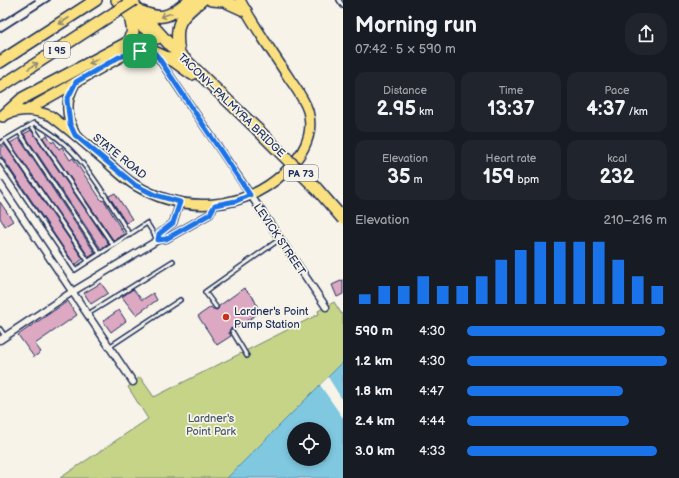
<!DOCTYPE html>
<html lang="en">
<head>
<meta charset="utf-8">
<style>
  body { margin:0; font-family:"Balsamiq Sans",sans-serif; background:#20242c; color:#f1f3f6; height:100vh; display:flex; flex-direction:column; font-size:15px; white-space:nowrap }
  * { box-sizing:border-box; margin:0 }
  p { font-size:13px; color:#9ea1a6 }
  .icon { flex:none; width:22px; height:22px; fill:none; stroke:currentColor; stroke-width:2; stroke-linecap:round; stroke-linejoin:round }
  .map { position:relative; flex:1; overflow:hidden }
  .details { display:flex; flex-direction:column; background:#171b24; width:336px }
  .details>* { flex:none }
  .buttons { position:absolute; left:287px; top:422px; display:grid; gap:8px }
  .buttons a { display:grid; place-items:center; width:44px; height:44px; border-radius:50%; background:#171b24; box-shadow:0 2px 6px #0003; font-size:20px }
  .pin { position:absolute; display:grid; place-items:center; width:34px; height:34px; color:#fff; margin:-17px; border-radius:8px; box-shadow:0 2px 6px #0006 }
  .round { display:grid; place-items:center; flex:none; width:42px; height:42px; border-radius:16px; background:#20242c }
  .summary { display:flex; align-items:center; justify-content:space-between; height:68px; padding:0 12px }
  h1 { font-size:22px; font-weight:700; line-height:30px }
  .metrics { display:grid; grid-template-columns:repeat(3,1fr); gap:6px; height:68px; padding:4px 12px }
  .metrics div { display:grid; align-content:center; border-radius:10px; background:#20242c; text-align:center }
  .metrics b { font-size:20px; font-weight:700 }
  .metrics small { font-size:11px; font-weight:400 }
  .metrics p { font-size:11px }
  .chart { height:112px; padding:8px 12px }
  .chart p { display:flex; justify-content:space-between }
  .chart svg { width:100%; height:72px; margin-top:4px; stroke:#1a73e8; stroke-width:6 }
  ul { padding:0 12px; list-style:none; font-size:13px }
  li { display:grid; grid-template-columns:64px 48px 1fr; align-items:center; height:30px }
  li i { height:10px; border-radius:5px; background:#1a73e8 }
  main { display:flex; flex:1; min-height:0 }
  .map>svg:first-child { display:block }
  .green { fill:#c6d487; stroke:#708272 }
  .water { fill:#7fc8e0; stroke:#578bac; fill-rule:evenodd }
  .pier { fill:#f7f3e8 }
  .building { fill:#dca8c2; stroke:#1b2f5e }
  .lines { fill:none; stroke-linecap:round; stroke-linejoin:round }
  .lane-casing { stroke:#1b2f5e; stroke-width:6 }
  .street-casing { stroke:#1b2f5e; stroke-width:9 }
  .primary-casing { stroke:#1b2f5e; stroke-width:12 }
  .highway-casing { stroke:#1b2f5e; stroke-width:14 }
  .lane { stroke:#f7f3e8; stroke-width:3 }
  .street { stroke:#f7f3e8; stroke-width:6 }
  .primary { stroke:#fbe080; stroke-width:9 }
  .highway { stroke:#fbe080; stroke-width:11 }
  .rail { stroke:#1b2f5e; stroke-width:2 }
  .highway-bridge-casing { stroke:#1b2f5e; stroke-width:14; stroke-linecap:butt }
  .highway-bridge { stroke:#fbe080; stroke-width:11 }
  .oneway { stroke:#8b886f }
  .route-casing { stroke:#fff; stroke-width:8 }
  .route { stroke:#1a73e8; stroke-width:5 }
  .poi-dot { fill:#c8321e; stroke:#f7f3e8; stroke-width:1.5 }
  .labels { text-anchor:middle; stroke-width:3.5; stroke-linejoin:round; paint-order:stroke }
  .shield { fill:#f7f3e8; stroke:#5d6a87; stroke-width:1 }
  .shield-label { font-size:10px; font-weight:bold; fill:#1b2f5e }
  .street-label { font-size:11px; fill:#1b2f5e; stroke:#f7f3e8 }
  .poi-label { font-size:11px; fill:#1b2f5e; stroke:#f7f3e8; text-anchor:start }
  .park-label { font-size:11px; fill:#465868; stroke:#f7f3e8 }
</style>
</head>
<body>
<main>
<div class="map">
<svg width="343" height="478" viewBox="0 0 343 478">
  <rect width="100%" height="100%" fill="#f7f3e8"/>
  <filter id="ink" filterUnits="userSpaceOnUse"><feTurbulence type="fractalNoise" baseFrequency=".025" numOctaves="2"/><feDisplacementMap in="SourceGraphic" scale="8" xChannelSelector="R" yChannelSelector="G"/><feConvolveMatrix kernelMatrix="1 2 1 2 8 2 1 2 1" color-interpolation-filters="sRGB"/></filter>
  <g filter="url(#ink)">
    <path class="green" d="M334 302 343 316V362L227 478H60L148 419 128 387 140 377 154 397 319 314 318 311Z"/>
    <path class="water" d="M343 362V478H227ZM294 429H324V459H294Z"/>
    <path class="pier" d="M328 377 343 401V418L320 385Z"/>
    <path class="building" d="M31 130 109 244 101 249 24 134Z
      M47 135 52 143 54 141 59 149 62 147 70 160 73 158 102 201 104 200 124 234 114 241 43 138Z
      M19 138 95 253 89 257 10 143Z
      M5 145 83 259 75 265 0 154V148Z
      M115 193 132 219 126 223 109 196Z
      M0 202 13 221 5 226 0 218Z
      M343 280V294L337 297 332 285Z
      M101 283 108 293 91 304 84 293Z
      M244 288 253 297 260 312 235 329H230L229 333 231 336 217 345 198 316 211 307 213 309 217 310 219 306Z
      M133 289 142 300 153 293 157 300 136 315 122 297Z
      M68 301 77 315 35 344 41 352 34 357 18 335Z
      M119 310 126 321 111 332 103 321Z"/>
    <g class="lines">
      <g class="lane-casing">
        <path id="lane" d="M339 0 343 6
          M31 125 113 245
          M19 132 100 254
          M5 140 88 261
          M0 143 34 123C79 145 104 194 130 235
          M0 160 75 270 147 223 157 239
          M216 307 205 292 280 239
          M88 314 173 261
          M0 329 5 336
          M232 331 247 356
          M109 347 180 300"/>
      </g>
      <g class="street-casing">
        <path id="street" d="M157 56 326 307
          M0 184 133 382
          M158 240 159 234 173 223 180 202
          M0 340 72 292 158 240 166 239 210 214 215 205"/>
      </g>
      <g class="primary-casing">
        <path id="primary" d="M27 110 124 55 140 51 154 52
          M5 115C21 109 34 109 51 116 70 130 89 147 107 162 116 170 125 179 135 185 183 214 243 211 284 173 302 156 315 136 308 111 304 98 294 86 287 75 271 50 254 26 240 0
          M75 134C66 116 65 101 75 83"/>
      </g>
      <g class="highway-casing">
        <path id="highway" d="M117 0 130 16 157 38
          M129 0 170 45 257 129
          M211 0 224 1 246 11
          M142 12C165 22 172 14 190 0
          M154 52 174 61 192 74
          M179 53C174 22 180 18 202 0
          M0 62 96 0
          M0 87 114 13
          M3 116 23 98 127 43 133 32 130 16"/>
      </g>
      <use href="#lane" class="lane"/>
      <use href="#street" class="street"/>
      <use href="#primary" class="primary"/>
      <use href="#highway" class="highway"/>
      <path class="rail" d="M0 22 35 0
        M0 32 50 0"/>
      <g class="highway-bridge-casing">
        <path id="highway-bridge" d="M114 13 134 0
          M257 129 317 189 343 219"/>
      </g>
      <use href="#highway-bridge" class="highway-bridge"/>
    </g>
    <defs><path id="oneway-shaft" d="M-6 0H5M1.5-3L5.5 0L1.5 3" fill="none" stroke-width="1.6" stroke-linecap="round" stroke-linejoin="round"/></defs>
    <g class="oneway">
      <use href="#oneway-shaft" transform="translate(166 15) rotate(163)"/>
      <use href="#oneway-shaft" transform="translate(64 21) rotate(147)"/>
      <use href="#oneway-shaft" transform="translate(94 61) rotate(152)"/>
      <use href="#oneway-shaft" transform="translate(33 66) rotate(-32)"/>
    </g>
  </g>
  <g class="lines" filter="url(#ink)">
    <g class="route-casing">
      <path id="route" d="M140 51 154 52 158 57 250 195 236 201 215 205 210 214 166 239 158 240 159 234 173 223 180 202 155 195 135 185 75 135 70 124 67 100 76 82 119 57Z"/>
    </g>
    <use href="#route" class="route"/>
  </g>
  <circle class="poi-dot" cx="226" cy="317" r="4"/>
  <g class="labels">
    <g class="shield">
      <rect x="44" y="42" width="26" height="16" rx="3"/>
      <rect x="284" y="165" width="34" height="16" rx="3"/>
    </g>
    <g class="shield-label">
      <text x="57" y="54">I 95</text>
      <text x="301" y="177">PA 73</text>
    </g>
    <g class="street-label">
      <text transform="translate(232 105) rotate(44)" y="4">TACONY–PALMYRA BRIDGE</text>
      <text transform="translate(120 156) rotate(39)" y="4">STATE ROAD</text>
      <text transform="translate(280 239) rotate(56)" y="4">LEVICK STREET</text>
    </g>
    <g class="poi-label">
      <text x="234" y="315">Lardner's Point<tspan x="234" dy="13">Pump Station</tspan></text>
    </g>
    <g class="park-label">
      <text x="211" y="422">Lardner's<tspan x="211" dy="13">Point Park</tspan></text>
    </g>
  </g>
</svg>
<div class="buttons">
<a><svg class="icon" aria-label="locate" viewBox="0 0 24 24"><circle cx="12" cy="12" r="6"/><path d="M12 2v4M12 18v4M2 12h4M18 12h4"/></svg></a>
</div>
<div class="pin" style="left:140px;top:51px;background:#1e9e55"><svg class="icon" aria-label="arrive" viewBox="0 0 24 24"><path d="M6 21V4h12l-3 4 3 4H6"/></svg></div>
</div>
<section class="details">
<div class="summary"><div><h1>Morning run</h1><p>07:42 · 5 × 590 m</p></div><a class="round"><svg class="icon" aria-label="share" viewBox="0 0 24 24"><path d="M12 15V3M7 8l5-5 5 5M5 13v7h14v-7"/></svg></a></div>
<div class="metrics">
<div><p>Distance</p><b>2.95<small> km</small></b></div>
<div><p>Time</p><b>13:37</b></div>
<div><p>Pace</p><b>4:37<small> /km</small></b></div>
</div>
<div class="metrics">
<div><p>Elevation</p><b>35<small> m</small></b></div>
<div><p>Heart rate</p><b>159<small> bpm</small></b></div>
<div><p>kcal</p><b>232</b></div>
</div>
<div class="chart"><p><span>Elevation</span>210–216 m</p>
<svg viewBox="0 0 160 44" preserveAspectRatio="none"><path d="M5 44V38M15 44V33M25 44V33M35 44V27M45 44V33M55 44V33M65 44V27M75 44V17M85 44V11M95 44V6M105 44V6M115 44V6M125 44V6M135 44V17M145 44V27M155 44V33"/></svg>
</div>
<ul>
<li><b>590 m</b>4:30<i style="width:99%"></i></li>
<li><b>1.2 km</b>4:30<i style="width:100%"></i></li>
<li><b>1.8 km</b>4:47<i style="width:78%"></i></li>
<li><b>2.4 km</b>4:44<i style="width:81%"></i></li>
<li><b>3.0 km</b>4:33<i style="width:95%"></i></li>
</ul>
</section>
</main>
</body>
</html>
